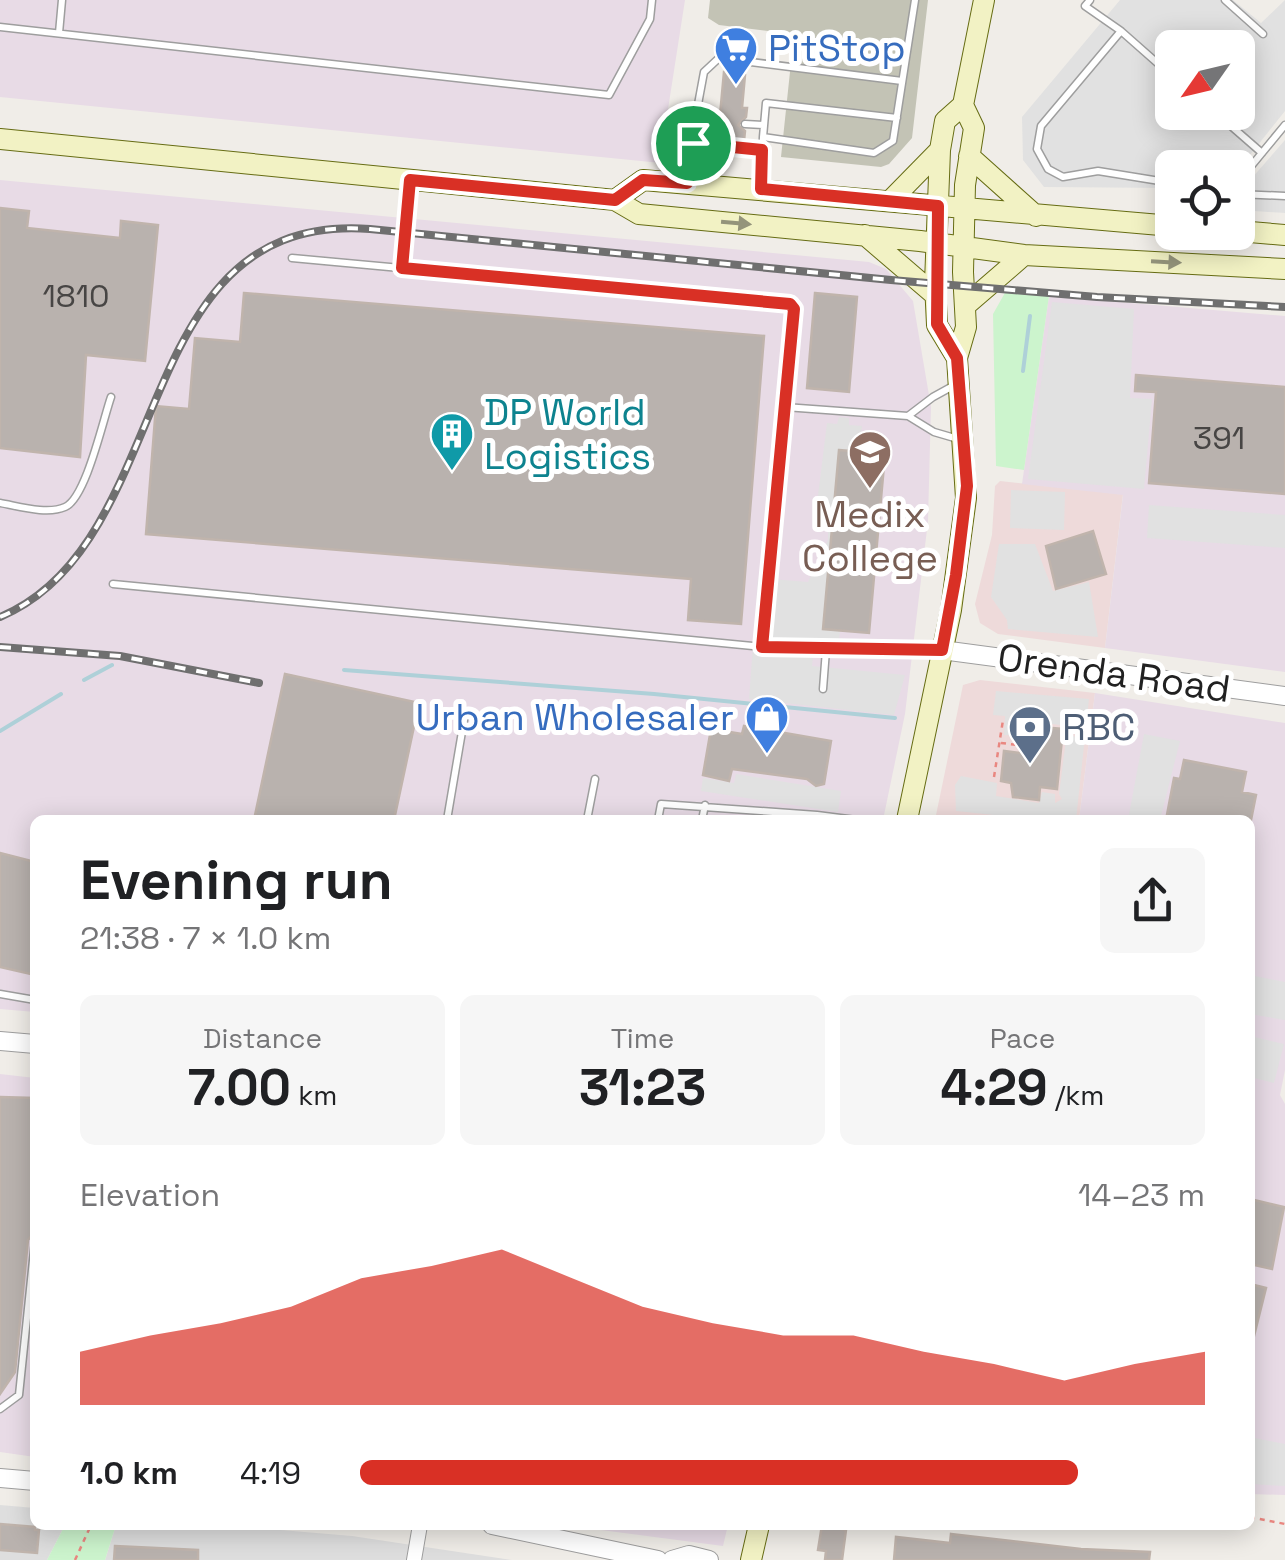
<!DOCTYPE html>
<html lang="en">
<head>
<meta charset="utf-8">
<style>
  body { margin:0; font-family:"Space Grotesk",sans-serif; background:#f6f6f6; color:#202124; height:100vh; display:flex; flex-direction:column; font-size:38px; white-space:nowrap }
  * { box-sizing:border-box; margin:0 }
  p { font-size:32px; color:#757577 }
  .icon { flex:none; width:55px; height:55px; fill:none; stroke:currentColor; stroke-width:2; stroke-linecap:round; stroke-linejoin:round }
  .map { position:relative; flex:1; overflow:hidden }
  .sheet { position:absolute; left:30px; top:815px; width:1225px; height:715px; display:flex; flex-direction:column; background:#fff; border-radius:15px; box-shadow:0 5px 25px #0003 }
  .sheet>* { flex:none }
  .needle { width:65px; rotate:236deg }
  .buttons { position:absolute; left:1155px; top:30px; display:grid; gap:20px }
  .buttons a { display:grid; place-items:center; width:100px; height:100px; border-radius:15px; background:#fff; box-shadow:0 5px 25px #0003; font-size:50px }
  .pin { position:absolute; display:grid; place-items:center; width:85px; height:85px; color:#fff; margin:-42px; border:5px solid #fff; border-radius:50%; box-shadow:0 2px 10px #0007 }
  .round { display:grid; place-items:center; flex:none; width:105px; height:105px; border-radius:15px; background:#f6f6f6 }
  .summary { display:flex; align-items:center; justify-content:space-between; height:170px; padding:0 50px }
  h1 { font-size:55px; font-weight:600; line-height:75px }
  .metrics { display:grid; grid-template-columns:repeat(3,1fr); gap:15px; height:170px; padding:10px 50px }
  .metrics div { display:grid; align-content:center; border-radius:15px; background:#f6f6f6; text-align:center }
  .metrics b { font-size:50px; font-weight:600 }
  .metrics small { font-size:28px; font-weight:400 }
  .metrics p { font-size:28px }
  .chart { height:280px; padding:20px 50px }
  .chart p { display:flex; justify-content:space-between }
  .chart svg { width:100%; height:180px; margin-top:10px; fill:#d93025; opacity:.7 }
  ul { padding:0 50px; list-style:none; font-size:32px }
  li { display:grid; grid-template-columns:160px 120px 1fr; align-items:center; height:75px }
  li i { height:25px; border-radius:12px; background:#d93025 }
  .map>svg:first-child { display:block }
  .residential { fill:#dedede }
  .commercial { fill:#eedada }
  .industrial { fill:#e8dbe6 }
  .construction { fill:#c3c3b5 }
  .park { fill:#ccf4cd }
  .parking { fill:#e1e1e1; fill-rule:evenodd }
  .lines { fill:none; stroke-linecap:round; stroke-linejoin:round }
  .stream { stroke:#aed0d8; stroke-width:4 }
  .building { fill:#b9b2ae; stroke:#c0b4ac; stroke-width:2.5 }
  .service-casing { stroke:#9e9e9e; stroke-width:9 }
  .minor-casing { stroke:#9e9e9e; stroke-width:16 }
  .tertiary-casing { stroke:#9e9e9e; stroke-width:20 }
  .secondary-casing { stroke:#666c13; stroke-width:22 }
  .path { stroke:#e98780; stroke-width:2.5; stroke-dasharray:5 5; stroke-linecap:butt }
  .service { stroke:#fff; stroke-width:6 }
  .minor { stroke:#fff; stroke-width:14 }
  .tertiary { stroke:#fff; stroke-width:18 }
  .secondary { stroke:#f2f2c4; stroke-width:20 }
  .rail-casing { stroke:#6f6f6f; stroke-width:8 }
  .rail { stroke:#fff; stroke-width:4; stroke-dasharray:11; stroke-linecap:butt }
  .oneway { fill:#94947b }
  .route-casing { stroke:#fff; stroke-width:20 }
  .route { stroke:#d93025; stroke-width:12 }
  .labels { text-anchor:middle; stroke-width:10; stroke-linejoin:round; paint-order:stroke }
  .number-label { font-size:32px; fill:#474544 }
  .shop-label { font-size:38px; fill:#366cbe; stroke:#fff; text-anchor:start }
  .culture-label { font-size:38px; fill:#0d838f; stroke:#fff; text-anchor:start }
  .education-label { font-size:38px; fill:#785e54; stroke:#fff }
  .street-label { font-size:38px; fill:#212121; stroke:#fff }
  .service-label { font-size:38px; fill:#4e5e75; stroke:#fff; text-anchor:start }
</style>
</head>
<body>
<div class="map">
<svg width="1285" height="1560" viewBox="0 0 1285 1560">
  <rect width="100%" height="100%" fill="#f0ede8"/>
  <path class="residential" d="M0 1505 35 1508V1525H65L47 1560H0Z
    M116 1525H221L352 1536 512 1560H105Z"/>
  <path class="commercial" d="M1000 481 1123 494 1105 648 998 634 980 623 975 604 992 535 995 486Z
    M980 680 1095 693 1079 820H935L963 685Z"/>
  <path class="industrial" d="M0 0H685L666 122 681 165 0 97Z
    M0 180 869 262 886 269 913 301 931 407 928 521 905 714 883 820H35V1012L0 1009Z
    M1049 296 1285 316V672L1105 648 1123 495 1022 484Z
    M1095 693 1285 723V1070L1280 1095 1285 1104V1495L1250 1494V820H1079Z
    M0 1074 35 1078V1457L0 1452Z
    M563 1525H728L723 1546Z"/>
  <path class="construction" d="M710 0H928L912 138 889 164 881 167 781 157 794 34 719 25 708 18Z"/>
  <path class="park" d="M1006 291 1049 296 1024 470 996 466 993 314Z
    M65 1525H116L105 1560H47Z"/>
  <path class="parking" d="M1120 0H1233L1261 23 1285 0V111L1238 170 1172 168V188L1044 187 1023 160 1022 117ZM1172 48H1238V112H1172Z
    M1285 140V213L1240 210 1244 187Z
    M1052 302 1134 309 1130 398 1152 399 1144 489 1028 479Z
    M839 417 849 418V425L862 426 839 640 815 639 812 666 905 675 894 715 749 699 758 578 808 582 828 540V529L814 528 827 423 837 424Z
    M1011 490 1065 492 1064 530 1010 528Z
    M1149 505 1285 515V548L1147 538Z
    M999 544H1035L1053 591 1089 582 1098 637 1008 629 1007 620 991 597Z
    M996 691 1089 699 1076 820H1041L956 811 955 785 961 776 997 783 996 796 1039 803 1042 792 1055 794V803L1062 799 1059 794 1067 732 1075 737 1076 727 1029 721 1027 736 1004 735 1005 716 993 715Z
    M1144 734 1180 741 1160 820H1128Z
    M736 774 841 791 838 812 701 791 703 778 734 783Z
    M1250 975 1285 982V1020L1250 1014Z
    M1250 1036 1284 1044 1274 1083 1250 1077Z
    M1250 1437 1285 1444V1486L1250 1484Z"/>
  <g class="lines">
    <path class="stream" d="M1023 371 1030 316
      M344 670 654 694 895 718
      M84 680 112 665
      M0 731 61 694"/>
  </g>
  <path class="building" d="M724 72 745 75 742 108H747L746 117 738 125 745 131 744 141 718 139 719 129 727 124 720 115Z
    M0 208 29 211 27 228 120 238 121 221 158 225 145 361 86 355 80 457 0 448Z
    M244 293 764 336 741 624 688 620 691 579 146 534 156 406 189 409 195 338 240 342Z
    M815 293 857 297 849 392 807 388Z
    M1136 375 1285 387V494L1149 483 1156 392 1135 391Z
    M839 450 885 454 869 633 823 629Z
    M1093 531 1106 574 1056 589 1046 546Z
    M285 674 419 703 394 820H254Z
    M744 726 831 741 824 784 816 786 807 779 732 769 729 781 703 775 711 729 742 734Z
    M1040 727 1063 729 1057 789 1040 787 1039 800 1013 797 1011 783 1001 781 1004 751 1029 754 1032 730 1040 731Z
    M1184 760 1246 772 1242 792 1256 795 1251 820H1166L1174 778 1180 779Z
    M0 853 35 862V975L0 967Z
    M0 1097 35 1098 33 1234 28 1240 15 1372 0 1394Z
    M1250 1199 1284 1207 1272 1269 1250 1264Z
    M1250 1284 1266 1288 1254 1336 1250 1335Z
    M0 1524 35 1527V1530H39L37 1553 0 1550Z
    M822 1525H843L842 1529 846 1530 842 1560H825L826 1551 818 1550Z
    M951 1534 1081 1549 1150 1552 1149 1560H894L896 1537 950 1543Z
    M115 1546 198 1550V1560H114Z"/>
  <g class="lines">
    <g class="service-casing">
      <path id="service" d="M1090 0 1085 6 1121 31 1172 76
        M1225 0 1263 34
        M0 27 609 95 650 19 652 0
        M1121 31 1041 126 1037 149 1048 169 1063 177 1098 171 1172 183
        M59 33 62 0
        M1215 112 1262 153
        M698 120 720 122
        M745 124 763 125
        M763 137 766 103 897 118
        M693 143 762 150
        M687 182 686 169 704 72 719 58 902 81
        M1238 182 1285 125
        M761 188 763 137 874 153 893 141 915 0
        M1238 194 1285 196
        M292 258 790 304 794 309 785 407 908 416 934 432 958 439
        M402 268 410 184
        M785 407 763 647 939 650
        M908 416 933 397 953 386
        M0 503C18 506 47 515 65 507 86 498 103 420 111 397
        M113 584 763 647
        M823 689 826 650
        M447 820 465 714
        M587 820 595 779
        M658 820 661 804 817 815
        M702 820 705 805
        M816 820 817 815 856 820
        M0 994 35 1000
        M0 1409 19 1395 35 1241"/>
    </g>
    <g class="minor-casing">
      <path id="minor" d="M414 1560 420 1525"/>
    </g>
    <g class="tertiary-casing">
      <path id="tertiary" d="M942 650 1285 696
        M0 1041 35 1044
        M0 1478 35 1481
        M492 1525 658 1560
        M672 1560 689 1555 709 1560"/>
    </g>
    <g class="secondary-casing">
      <path id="secondary" d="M0 139 615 200 639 214 920 241 1024 255 1285 269
        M969 156 1036 216
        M615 200 643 180 1172 226
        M890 201 940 150
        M1238 231 1285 235
        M865 235 935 295
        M965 306 1024 255
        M957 358 937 325 935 283 940 150 945 121 963 105
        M907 820 951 610 966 498 957 358 966 327 963 272 965 185 974 128 963 105 984 0
        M751 1560 759 1525"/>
    </g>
    <path class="path" d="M1001 743 1027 746
      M994 777 1003 720
      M1250 1517 1285 1524
      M75 1560 91 1525"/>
    <use href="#service" class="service"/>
    <use href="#minor" class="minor"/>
    <use href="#tertiary" class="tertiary"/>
    <use href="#secondary" class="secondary"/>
    <g class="rail-casing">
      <path id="rail" d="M0 617C180 542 125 211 370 229L891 280 1097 297 1285 307
        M0 647 120 656 259 683"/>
    </g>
    <use href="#rail" class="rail"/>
  </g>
  <defs><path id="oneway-solid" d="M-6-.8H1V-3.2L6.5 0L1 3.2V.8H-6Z" transform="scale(2.5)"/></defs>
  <g class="oneway">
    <use href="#oneway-solid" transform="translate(736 223) rotate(5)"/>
    <use href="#oneway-solid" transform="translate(1166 262) rotate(3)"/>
  </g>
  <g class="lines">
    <g class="route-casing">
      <path id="route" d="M693 143 762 150 761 189 938 206 937 324 957 358 967 486 956 575 942 650 762 647 794 309 790 304 402 268 410 180 615 200 643 180 687 183 686 168Z"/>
    </g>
    <use href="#route" class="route"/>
  </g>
  <defs>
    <g id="supermarket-pin" transform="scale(2.25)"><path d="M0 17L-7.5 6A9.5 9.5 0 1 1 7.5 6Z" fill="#3f7fe0" stroke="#fff"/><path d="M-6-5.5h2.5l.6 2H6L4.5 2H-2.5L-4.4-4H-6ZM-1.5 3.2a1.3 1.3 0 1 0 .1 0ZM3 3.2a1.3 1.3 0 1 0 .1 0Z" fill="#fff"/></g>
    <g id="building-pin" transform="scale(2.25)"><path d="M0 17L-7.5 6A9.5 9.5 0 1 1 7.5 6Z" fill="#0f9aa8" stroke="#fff"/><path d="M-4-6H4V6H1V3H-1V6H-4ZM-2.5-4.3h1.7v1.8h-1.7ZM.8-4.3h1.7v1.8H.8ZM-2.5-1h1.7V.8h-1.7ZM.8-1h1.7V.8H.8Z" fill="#fff"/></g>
    <g id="university-pin" transform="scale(2.25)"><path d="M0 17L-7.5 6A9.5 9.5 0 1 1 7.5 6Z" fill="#8d6e63" stroke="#fff"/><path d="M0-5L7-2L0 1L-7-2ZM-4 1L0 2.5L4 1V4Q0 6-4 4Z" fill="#fff"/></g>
    <g id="shop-pin" transform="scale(2.25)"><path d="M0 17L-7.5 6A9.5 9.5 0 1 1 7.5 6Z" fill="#3f7fe0" stroke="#fff"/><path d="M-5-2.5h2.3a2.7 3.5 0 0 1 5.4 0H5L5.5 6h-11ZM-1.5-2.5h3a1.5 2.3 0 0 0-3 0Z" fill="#fff"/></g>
    <g id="bank-pin" transform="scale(2.25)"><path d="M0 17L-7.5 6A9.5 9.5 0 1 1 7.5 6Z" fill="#5c6f8a" stroke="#fff"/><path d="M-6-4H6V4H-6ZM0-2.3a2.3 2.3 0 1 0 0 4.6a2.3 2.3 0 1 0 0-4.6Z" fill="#fff"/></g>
  </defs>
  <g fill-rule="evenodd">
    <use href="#supermarket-pin" x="736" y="48"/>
    <use href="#building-pin" x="452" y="434"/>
    <use href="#university-pin" x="870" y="452"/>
    <use href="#shop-pin" x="767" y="717"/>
    <use href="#bank-pin" x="1030" y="727"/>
  </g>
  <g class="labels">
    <g class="number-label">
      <text x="76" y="307">1810</text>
      <text x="1219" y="449">391</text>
    </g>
    <g class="shop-label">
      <text x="768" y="61">PitStop</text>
      <text x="734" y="730" text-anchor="end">Urban Wholesaler</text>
    </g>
    <g class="culture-label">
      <text x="484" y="425">DP World<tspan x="484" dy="44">Logistics</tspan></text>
    </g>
    <g class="education-label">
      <text x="870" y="527">Medix<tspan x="870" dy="44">College</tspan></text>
    </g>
    <g class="street-label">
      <text transform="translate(1114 673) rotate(8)" y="13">Orenda Road</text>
    </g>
    <g class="service-label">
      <text x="1062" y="740">RBC</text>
    </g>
  </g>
</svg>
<div class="buttons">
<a><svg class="needle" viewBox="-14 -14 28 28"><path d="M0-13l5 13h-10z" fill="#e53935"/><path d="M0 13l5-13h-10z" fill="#757577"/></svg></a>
<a><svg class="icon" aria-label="locate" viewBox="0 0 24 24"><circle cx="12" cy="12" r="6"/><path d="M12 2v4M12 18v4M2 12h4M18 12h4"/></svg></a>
</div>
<div class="pin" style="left:693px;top:143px;background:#1e9e55"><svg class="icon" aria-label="arrive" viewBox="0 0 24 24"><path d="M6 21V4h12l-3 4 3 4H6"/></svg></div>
<section class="sheet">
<div class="summary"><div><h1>Evening run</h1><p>21:38 · 7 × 1.0 km</p></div><a class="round"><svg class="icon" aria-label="share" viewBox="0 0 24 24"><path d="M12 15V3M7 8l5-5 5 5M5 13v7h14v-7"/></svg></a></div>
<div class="metrics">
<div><p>Distance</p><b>7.00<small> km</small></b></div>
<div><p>Time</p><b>31:23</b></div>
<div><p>Pace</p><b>4:29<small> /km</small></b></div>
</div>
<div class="chart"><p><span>Elevation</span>14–23 m</p>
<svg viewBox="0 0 160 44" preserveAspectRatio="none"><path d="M0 44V31L10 27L20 24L30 20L40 13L50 10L60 6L70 13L80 20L90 24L100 27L110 27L120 31L130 34L140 38L150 34L160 31V44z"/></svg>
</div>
<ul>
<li><b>1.0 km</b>4:19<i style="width:85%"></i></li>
</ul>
</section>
</div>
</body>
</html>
